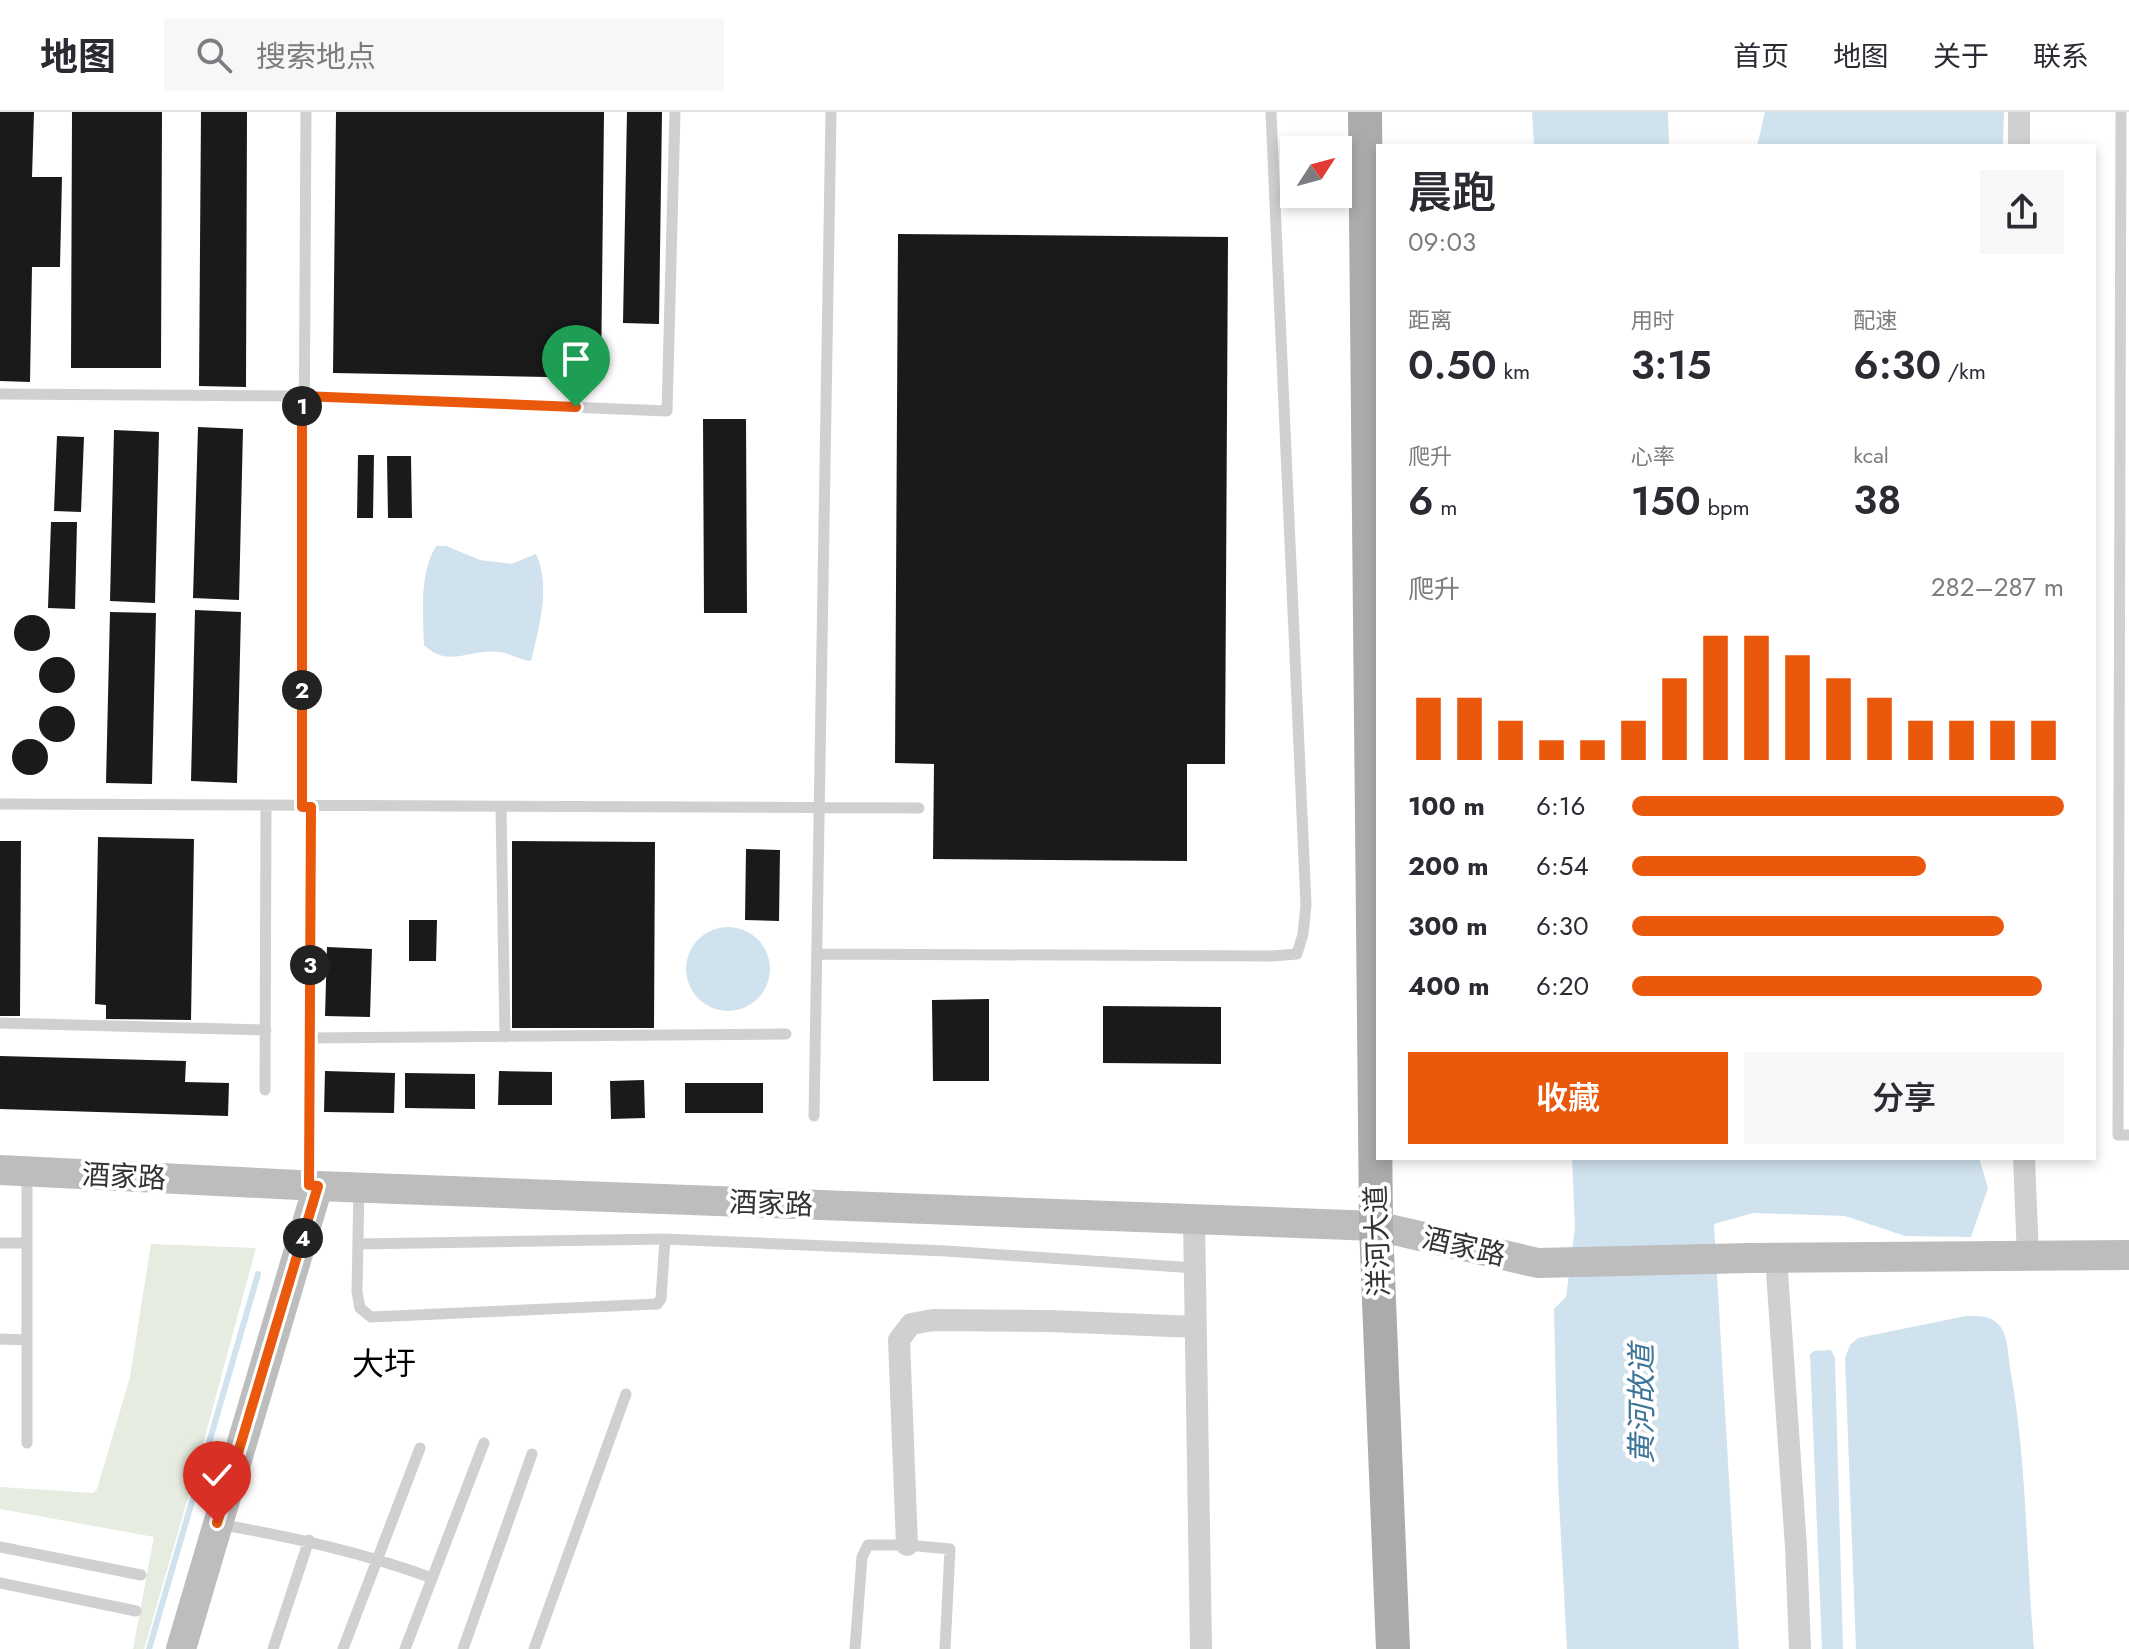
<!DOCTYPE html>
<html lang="zh">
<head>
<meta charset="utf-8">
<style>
  body { margin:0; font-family:Jost,"Noto Sans SC",sans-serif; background:#f7f7f7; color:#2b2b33; height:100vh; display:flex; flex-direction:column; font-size:30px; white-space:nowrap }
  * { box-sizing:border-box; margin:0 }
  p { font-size:26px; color:#7c7c81 }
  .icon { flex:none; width:44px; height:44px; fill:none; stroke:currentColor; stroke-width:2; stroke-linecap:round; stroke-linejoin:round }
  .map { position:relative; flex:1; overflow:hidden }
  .details { position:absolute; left:1376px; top:32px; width:720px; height:1016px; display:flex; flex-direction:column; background:#fff; border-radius:0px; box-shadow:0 4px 12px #0003 }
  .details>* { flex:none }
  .needle { width:52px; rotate:54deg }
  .buttons { position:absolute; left:1280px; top:24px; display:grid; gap:16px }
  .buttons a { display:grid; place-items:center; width:72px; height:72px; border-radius:0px; background:#fff; box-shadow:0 4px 12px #0003; font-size:40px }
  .pin { position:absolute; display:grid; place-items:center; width:68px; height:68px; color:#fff; margin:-82px -34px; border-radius:50% 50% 50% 0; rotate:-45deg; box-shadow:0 0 8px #0007 }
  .pin .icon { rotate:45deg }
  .km { position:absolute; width:40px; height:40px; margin:-20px; border-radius:50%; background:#222; color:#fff; font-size:22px; line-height:40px; text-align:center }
  .round { display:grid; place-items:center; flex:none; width:84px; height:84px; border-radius:0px; background:#f7f7f7 }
  .summary { display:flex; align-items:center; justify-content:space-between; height:136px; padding:0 32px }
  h1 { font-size:44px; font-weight:600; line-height:60px }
  .stats { display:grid; grid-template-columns:repeat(3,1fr); gap:12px; height:136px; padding:8px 32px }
  .stats div { display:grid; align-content:center }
  .stats b { font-size:40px; font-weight:600 }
  .stats small { font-size:22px; font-weight:400 }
  .stats p { font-size:22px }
  .chart { height:224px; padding:16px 32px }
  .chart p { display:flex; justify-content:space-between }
  .chart svg { width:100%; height:144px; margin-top:8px; stroke:#ea580c; stroke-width:6 }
  .action { display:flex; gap:16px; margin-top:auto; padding:16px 32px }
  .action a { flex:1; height:92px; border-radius:0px; background:#ea580c; color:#fff; font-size:32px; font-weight:600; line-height:92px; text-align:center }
  .action a+a { background:#f7f7f7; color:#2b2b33 }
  ul { padding:0 32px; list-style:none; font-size:26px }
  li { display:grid; grid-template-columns:128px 96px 1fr; align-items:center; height:60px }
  li i { height:20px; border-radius:10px; background:#ea580c }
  header { display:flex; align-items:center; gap:48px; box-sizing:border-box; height:112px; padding:0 40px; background:#fff; border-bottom:2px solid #e1e1e2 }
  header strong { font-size:38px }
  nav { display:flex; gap:44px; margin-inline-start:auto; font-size:28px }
  .search { width:560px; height:72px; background:#f7f7f7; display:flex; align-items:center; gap:20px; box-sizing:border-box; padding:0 28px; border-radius:0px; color:#7c7c81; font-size:30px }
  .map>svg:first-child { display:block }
  .green { fill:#e6ecdf }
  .water { fill:#cfe2ee }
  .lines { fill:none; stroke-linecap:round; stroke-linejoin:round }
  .stream { stroke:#cfe2ee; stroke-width:6 }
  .building { fill:#1a1a1a }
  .lane { stroke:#d0d0d0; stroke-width:11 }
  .street { stroke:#d0d0d0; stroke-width:22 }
  .secondary { stroke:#bdbdbd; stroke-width:30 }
  .primary { stroke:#ababab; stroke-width:34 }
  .route-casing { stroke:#fff; stroke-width:16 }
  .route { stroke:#ea580c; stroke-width:10 }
  .labels { text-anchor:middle; stroke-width:8; stroke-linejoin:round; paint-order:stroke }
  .street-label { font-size:28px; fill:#333; stroke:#fff }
  .water-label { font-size:30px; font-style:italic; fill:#3f7597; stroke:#fff }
  .quarter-label { font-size:32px; fill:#000; stroke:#fff }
</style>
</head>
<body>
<header>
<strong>地图</strong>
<div class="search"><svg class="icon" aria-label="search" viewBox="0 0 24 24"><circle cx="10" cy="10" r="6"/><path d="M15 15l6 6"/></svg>搜索地点</div>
<nav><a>首页</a><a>地图</a><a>关于</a><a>联系</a></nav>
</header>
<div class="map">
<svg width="2129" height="1537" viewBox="0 0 2129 1537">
  <rect width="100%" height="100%" fill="#fff"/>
  <path class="green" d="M151 1132 256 1136 194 1365 144 1537H133L154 1425 0 1397V1375L93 1381 97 1377 130 1265Z"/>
  <path class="water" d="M1532 0H1668L1669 34H1534Z
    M1765 0H2004L2003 34H1757Z
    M436 434H446L480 448 511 452 536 442C551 474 539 516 531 549 518 548 510 541 499 540 470 536 449 557 424 533 423 502 419 462 436 434Z
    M686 857a42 42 0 1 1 84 0a42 42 0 1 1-84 0Z
    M1572 1046H1979L1988 1076 1971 1125 1905 1124 1845 1104 1753 1101 1714 1112 1739 1537H1567L1558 1370 1554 1197 1566 1185 1575 1116Z
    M1966 1204C1978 1204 1991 1203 2000 1214 2008 1224 2008 1243 2010 1256 2027 1348 2026 1443 2034 1537H1856L1845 1246 1850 1233 1858 1226Z
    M1831 1238 1835 1246 1843 1537H1822L1810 1242 1814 1239Z"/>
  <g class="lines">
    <path class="stream" d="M149 1537 258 1162"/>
  </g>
  <path class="building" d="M0 0H34L32 65H62L60 155H32L30 270 0 269Z
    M72 0H162L161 256H71Z
    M201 0H247L246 275 199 274Z
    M336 0H604L601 266 333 261Z
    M627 0H662L659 212 623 211Z
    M898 122 1228 125 1225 652H1187V749L933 747 934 652 895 651Z
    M703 307H746L747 501H704Z
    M198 315 243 317 239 488 193 486Z
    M114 318 159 320 155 491 110 489Z
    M57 324 84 325 81 400 54 399Z
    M358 343H374L373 406H357Z
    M387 344H411L412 406H388Z
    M51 410H77L75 497 48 496Z
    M195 498 241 500 237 671 191 669Z
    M110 500 156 501 152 672 106 671Z
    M14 521a18 18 0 1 1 36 0a18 18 0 1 1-36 0Z
    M39 563a18 18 0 1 1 36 0a18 18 0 1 1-36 0Z
    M39 612a18 18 0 1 1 36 0a18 18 0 1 1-36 0Z
    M12 645a18 18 0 1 1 36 0a18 18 0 1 1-36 0Z
    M98 725 194 727 191 908 106 907V893L95 892Z
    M0 729H21L20 904H0Z
    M512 729 655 730 654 916H512Z
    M746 737 780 738 779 809 745 808Z
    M409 808H437L436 849H409Z
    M327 835 372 837 370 905 325 904Z
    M989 887V969H933L932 888Z
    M1103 894 1221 895V952L1103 951Z
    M0 944 186 949 185 970 229 971 228 1004 0 997Z
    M325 959 395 961 394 1001 324 1000Z
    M499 959 552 960V993H498Z
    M405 961 475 962V997L405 996Z
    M644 968 645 1006 611 1007 610 969Z
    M685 971H763V1001H685Z"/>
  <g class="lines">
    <path class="lane" d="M2121 0 2118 1023H2129
      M0 282 302 284 667 299 675 0
      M0 692 919 696
      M302 695 306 0
      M501 695 505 925
      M817 842 1272 844 1297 842 1303 822 1306 793 1271 0
      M0 911 266 918
      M310 926 786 922
      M265 978 266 694
      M814 1004 831 0
      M27 1060V1331
      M309 1072 311 695
      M359 1075 357 1180 360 1196 371 1205 657 1192 661 1187 665 1127
      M0 1131H27
      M358 1132 665 1127 946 1139 1195 1156
      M0 1227 27 1228
      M218 1412C292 1425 361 1440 432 1466
      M0 1435 141 1463
      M0 1471 136 1499
      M273 1537 309 1428
      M343 1537 420 1336
      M405 1537 484 1331
      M463 1537 532 1342
      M534 1537 626 1282
      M855 1537 862 1445 868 1433H907L950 1437 945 1537"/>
    <path class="street" d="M2019 34V0
      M2024 1046 2028 1145
      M1194 1107 1201 1537
      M1776 1145 1796 1435 1800 1537
      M907 1433 899 1228 911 1212 933 1208 1049 1209 1196 1215"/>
    <path class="secondary" d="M0 1058 318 1074 1376 1114 1538 1151 1750 1146 2129 1143
      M181 1537 318 1074"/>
    <path class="primary" d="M1365 0 1376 1114 1393 1537"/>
  </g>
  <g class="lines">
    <g class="route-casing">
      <path id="route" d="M217 1411 318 1074 309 1073 311 695H302V284L576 295"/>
    </g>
    <use href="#route" class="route"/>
  </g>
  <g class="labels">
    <g class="street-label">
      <text transform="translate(124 1064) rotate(3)" y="10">酒家路</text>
      <text transform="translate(771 1091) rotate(2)" y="10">酒家路</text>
      <text transform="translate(1377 1129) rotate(-92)" y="10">洋河大道</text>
      <text transform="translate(1464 1134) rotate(13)" y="10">酒家路</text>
    </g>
    <g class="water-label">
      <text transform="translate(1642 1292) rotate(-90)" y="10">黄河故道</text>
    </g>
    <g class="quarter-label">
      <text x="384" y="1263">大圩</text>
    </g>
  </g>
</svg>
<div class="buttons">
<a><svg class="needle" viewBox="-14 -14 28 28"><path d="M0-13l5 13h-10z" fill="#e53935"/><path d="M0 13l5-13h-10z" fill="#7c7c81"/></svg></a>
</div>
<div class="pin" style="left:576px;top:295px;background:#1e9e55"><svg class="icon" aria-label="arrive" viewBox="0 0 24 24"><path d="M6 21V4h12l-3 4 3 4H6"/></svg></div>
<div class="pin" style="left:217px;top:1411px;background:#d93025"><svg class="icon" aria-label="check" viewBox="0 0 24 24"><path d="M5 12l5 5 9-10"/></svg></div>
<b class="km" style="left:302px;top:294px">1</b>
<b class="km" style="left:302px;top:578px">2</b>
<b class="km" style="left:310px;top:853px">3</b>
<b class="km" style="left:303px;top:1126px">4</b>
<section class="details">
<div class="summary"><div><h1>晨跑</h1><p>09:03</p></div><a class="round"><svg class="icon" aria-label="share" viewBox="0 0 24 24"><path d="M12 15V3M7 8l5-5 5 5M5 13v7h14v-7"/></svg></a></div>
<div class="stats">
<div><p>距离</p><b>0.50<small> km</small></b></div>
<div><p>用时</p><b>3:15</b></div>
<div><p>配速</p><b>6:30<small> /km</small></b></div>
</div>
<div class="stats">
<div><p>爬升</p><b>6<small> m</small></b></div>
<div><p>心率</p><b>150<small> bpm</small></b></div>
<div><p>kcal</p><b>38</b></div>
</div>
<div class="chart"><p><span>爬升</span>282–287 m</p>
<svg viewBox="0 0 160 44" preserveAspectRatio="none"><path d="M5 44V25M15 44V25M25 44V32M35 44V38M45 44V38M55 44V32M65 44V19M75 44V6M85 44V6M95 44V12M105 44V19M115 44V25M125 44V32M135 44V32M145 44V32M155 44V32"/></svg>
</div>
<ul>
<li><b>100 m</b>6:16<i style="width:100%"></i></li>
<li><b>200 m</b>6:54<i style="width:68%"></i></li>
<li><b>300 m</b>6:30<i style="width:86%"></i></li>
<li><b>400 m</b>6:20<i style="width:95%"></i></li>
</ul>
<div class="action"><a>收藏</a><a>分享</a></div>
</section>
</div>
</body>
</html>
